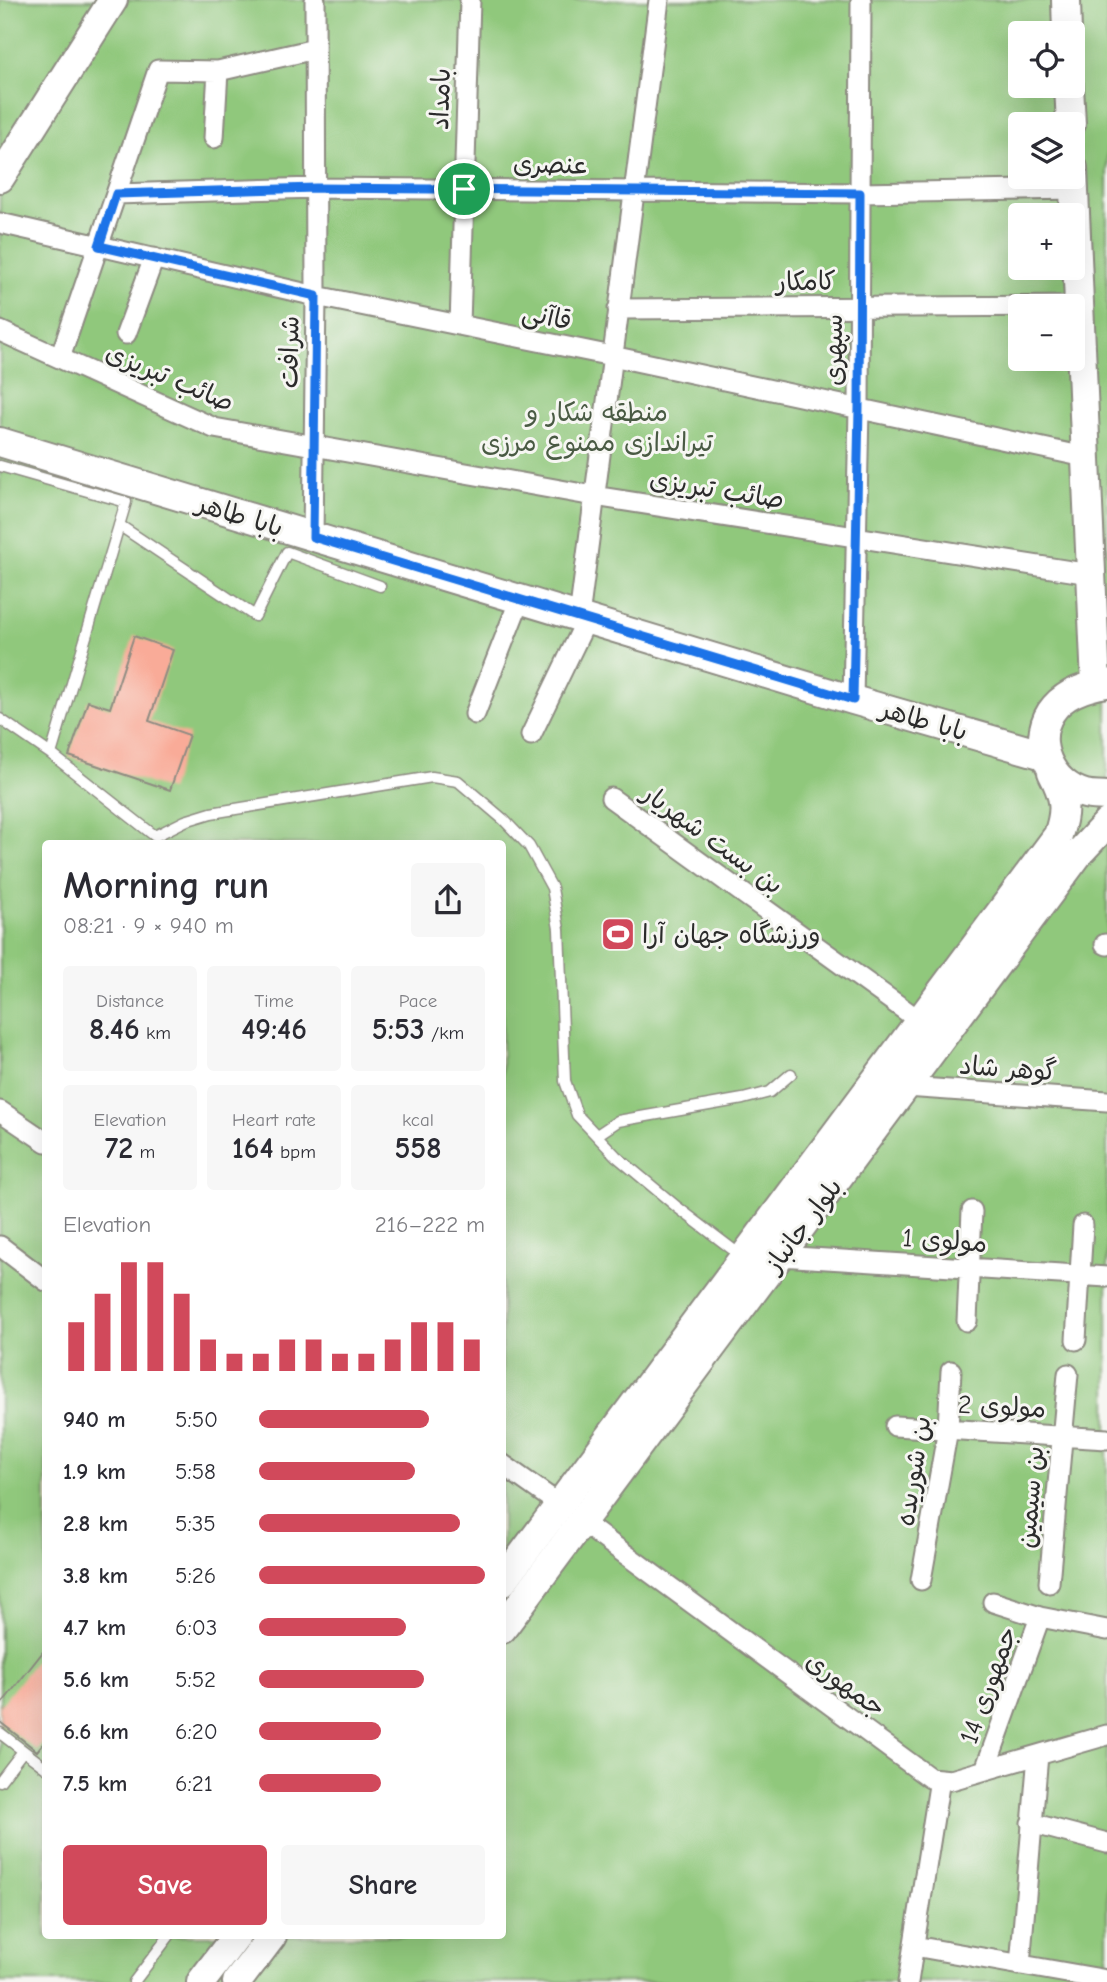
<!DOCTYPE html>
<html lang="en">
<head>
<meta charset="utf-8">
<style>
  body { margin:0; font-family:"Comic Neue","Playpen Sans Arabic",sans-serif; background:#f7f7f7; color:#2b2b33; height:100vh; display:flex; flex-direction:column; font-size:26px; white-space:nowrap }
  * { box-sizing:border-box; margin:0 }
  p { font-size:23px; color:#7c7c81 }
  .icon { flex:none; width:38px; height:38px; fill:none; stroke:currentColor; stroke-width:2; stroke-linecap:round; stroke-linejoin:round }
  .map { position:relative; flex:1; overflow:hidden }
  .sheet { position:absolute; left:42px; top:840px; width:464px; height:1099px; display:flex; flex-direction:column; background:#fff; border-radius:7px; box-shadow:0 7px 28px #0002 }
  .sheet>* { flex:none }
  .tools { position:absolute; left:1008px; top:21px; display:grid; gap:14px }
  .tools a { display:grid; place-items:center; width:77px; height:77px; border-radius:7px; background:#fff; box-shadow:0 7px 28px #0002; font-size:35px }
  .pin { position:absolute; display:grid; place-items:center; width:60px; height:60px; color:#fff; margin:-30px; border:4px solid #fff; border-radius:50%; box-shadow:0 2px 7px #0007 }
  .round { display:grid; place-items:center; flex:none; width:74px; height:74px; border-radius:7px; background:#f7f7f7 }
  .headline { display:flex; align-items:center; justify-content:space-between; height:119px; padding:0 21px }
  h1 { font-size:38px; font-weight:700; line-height:52px }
  .metrics { display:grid; grid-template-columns:repeat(3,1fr); gap:10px; height:119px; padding:7px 21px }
  .metrics div { display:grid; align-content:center; border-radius:7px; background:#f7f7f7; text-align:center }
  .metrics b { font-size:30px; font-weight:700 }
  .metrics small { font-size:19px; font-weight:400 }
  .metrics p { font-size:19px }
  .chart { height:196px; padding:14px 21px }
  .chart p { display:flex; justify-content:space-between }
  .chart svg { width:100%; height:126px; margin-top:7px; stroke:#d1495b; stroke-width:6 }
  .action { display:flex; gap:14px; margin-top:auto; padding:14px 21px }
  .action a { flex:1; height:80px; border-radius:7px; background:#d1495b; color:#fff; font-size:28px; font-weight:700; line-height:80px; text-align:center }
  .action a+a { background:#f7f7f7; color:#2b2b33 }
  ul { padding:0 21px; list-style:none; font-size:23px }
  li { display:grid; grid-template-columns:112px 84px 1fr; align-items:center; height:52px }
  li i { height:18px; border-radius:9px; background:#d1495b }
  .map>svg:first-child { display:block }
  .green { fill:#90c87b; stroke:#5e7a53; stroke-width:2; fill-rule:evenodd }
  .building { fill:#f9ab98 }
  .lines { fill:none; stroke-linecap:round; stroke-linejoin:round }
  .service-casing { stroke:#8d8b81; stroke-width:13 }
  .minor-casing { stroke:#8d8b81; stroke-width:23 }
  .secondary-casing { stroke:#8d8b81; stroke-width:32 }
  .service { stroke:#fff; stroke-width:10 }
  .minor { stroke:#fff; stroke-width:19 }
  .secondary { stroke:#fff; stroke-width:28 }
  .route-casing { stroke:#fff; stroke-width:14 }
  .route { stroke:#1a73e8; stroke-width:9 }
  .labels { text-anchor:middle; stroke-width:6; stroke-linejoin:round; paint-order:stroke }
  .street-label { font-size:26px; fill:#2b2b2b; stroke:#f6f6f2 }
  .park-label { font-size:26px; fill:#495a43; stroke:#f6f6f2 }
  .poi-label { font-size:26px; fill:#2b2b2b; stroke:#f6f6f2; text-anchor:start }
</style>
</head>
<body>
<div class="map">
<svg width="1107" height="1982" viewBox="0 0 1107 1982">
  <rect width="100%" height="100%" fill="#f6f6f2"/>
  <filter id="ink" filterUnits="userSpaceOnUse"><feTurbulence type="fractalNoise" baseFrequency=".0143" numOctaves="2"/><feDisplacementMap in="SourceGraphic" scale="14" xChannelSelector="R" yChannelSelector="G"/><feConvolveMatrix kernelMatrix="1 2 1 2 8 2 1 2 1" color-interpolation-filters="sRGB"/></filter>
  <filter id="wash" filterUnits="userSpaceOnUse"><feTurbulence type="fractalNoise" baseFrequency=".00686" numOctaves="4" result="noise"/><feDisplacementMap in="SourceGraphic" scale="28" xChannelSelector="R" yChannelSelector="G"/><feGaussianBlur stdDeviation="1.57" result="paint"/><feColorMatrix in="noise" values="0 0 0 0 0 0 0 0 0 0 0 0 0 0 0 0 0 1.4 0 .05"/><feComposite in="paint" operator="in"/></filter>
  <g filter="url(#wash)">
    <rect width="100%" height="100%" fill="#efebd7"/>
    <path class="green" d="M0 0H1107V1982H0ZM1020 33H1073V86H1020ZM1020 124H1073V177H1020ZM1020 215H1073V268H1020ZM1020 306H1073V359H1020ZM46 844H502V1936H46Z"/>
    <g id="blocks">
      <path class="building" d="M134 636 173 650 149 721 189 735 170 790 69 756 88 701 110 708Z
        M46 1648V1740L37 1751 0 1722V1706Z"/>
    </g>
  </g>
  <g filter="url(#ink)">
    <use href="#blocks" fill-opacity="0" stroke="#8d8b81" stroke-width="2"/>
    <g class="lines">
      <g class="service-casing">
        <path id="service" d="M0 466 126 502 51 754 155 836 185 821 211 813 432 777 458 781 504 820 529 846 552 888 559 929 565 1081 577 1115 616 1156 677 1207 740 1255
          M119 525 255 616 287 552 380 586
          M0 719 51 754
          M597 1135 618 1121 743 1099 770 1092 791 1074
          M0 1733 46 1768
          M0 1781 23 1751
          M134 1982 169 1936"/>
      </g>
      <g class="minor-casing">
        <path id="minor" d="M214 138 218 71
          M116 194 158 70 218 71 315 49
          M0 223 316 296 612 356 1085 457
          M618 309 1078 306
          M460 325 470 0
          M0 331 214 428 594 496 1090 574
          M126 334 154 258
          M60 358 116 194 316 188 860 193 1074 189
          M313 537 316 296 315 0
          M579 617 659 0
          M853 700 859 408 861 0
          M475 714 520 599
          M531 735 587 619
          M611 798 920 1021
          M1105 944 1107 945
          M906 1087 1107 1101
          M0 1111 46 1142
          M0 1246 46 1281
          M780 1256 1107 1277
          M967 1321 972 1211
          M1076 1340 1083 1225
          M895 1426 1107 1439
          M502 1464 560 1505
          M583 1523 930 1778 951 1780 1107 1735
          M921 1580 948 1429 951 1371
          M1049 1583 1068 1374
          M993 1602 1040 1617 1107 1630
          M985 1770 1040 1617
          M1031 1823 1107 1843
          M914 1946 1107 1980
          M1020 1965 1038 1755
          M908 1982 940 1779"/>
      </g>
      <g class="secondary-casing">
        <path id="secondary" d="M1066 0 1067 33
          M1069 86 1071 124
          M1073 168 1096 684
          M0 178 113 0
          M0 442 853 700 1044 755
          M1107 683C1087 686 1063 694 1051 712 1031 743 1051 785 1085 794 1092 796 1100 795 1107 796
          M502 1582 1058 835C1067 809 1065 797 1052 772
          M502 1629 1080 852 1107 823
          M201 1982 236 1936
          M237 1982 272 1936"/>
      </g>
      <use href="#service" class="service"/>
      <use href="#minor" class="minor"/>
      <use href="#secondary" class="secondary"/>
    </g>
  </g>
  <g class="lines" filter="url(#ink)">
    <g class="route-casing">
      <path id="route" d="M316 188 860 193 859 408 853 700 313 537 316 296 99 246 116 194Z"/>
    </g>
    <use href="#route" class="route"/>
  </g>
  <defs>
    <g id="stadium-square" transform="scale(1.75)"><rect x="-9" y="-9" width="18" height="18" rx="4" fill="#d1495b" stroke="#f6f6f2"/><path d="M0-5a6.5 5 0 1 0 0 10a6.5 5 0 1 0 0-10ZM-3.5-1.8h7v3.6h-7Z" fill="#fff"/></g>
  </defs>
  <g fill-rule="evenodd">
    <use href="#stadium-square" x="618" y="934"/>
  </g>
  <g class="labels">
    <g class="street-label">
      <text transform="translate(440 99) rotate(-88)" y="9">بامداد</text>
      <text transform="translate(550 164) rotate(1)" y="9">عنصری</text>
      <text transform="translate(806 281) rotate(-1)" y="9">کامکار</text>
      <text transform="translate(547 316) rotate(11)" y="9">قاآنی</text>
      <text transform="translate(833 350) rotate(-90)" y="9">سپهری</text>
      <text transform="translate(289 352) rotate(-89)" y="9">شرافت</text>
      <text transform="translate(170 377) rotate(23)" y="9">صائب تبریزی</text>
      <text transform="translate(717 489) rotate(9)" y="9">صائب تبریزی</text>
      <text transform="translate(240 515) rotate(17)" y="9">بابا طاهر</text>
      <text transform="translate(924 720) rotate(16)" y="9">بابا طاهر</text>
      <text transform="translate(713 839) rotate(36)" y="9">بن بست شهریار</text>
      <text transform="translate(1008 1068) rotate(4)" y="9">گوهر شاد</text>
      <text transform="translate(803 1225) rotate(-53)" y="9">بلوار جانباز</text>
      <text transform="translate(945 1240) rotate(4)" y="9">مولوی 1</text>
      <text transform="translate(1002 1406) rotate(3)" y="9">مولوی 2</text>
      <text transform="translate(913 1471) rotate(-81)" y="9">بن شوریده</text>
      <text transform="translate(1030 1497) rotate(-85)" y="9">بن سیمین</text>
      <text transform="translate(846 1684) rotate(36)" y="9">جمهوری</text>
      <text transform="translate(988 1685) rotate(-70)" y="9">جمهوری 14</text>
    </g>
    <g class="park-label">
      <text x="597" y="421">منطقه شکار و<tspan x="597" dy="30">تیراندازی ممنوع مرزی</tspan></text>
    </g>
    <g class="poi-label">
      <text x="642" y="943">ورزشگاه جهان آرا</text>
    </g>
  </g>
</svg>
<div class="tools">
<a><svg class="icon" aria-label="locate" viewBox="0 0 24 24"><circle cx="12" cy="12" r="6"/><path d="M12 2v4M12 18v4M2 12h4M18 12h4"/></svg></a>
<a><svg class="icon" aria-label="layers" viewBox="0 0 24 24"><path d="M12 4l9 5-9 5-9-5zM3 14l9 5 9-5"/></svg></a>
<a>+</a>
<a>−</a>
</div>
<div class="pin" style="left:464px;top:189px;background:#1e9e55"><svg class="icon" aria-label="arrive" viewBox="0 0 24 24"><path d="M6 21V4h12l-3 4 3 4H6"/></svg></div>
<section class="sheet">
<div class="headline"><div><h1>Morning run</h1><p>08:21 · 9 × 940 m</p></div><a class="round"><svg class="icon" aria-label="share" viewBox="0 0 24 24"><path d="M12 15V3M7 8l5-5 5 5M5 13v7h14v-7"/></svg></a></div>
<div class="metrics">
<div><p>Distance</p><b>8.46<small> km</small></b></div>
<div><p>Time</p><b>49:46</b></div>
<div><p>Pace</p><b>5:53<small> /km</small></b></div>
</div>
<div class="metrics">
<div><p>Elevation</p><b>72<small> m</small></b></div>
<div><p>Heart rate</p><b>164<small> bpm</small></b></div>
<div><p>kcal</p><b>558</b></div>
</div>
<div class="chart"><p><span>Elevation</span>216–222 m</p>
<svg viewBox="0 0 160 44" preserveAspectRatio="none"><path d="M5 44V27M15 44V17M25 44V6M35 44V6M45 44V17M55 44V33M65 44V38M75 44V38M85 44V33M95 44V33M105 44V38M115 44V38M125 44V33M135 44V27M145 44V27M155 44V33"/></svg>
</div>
<ul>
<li><b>940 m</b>5:50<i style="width:75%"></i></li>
<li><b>1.9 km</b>5:58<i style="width:69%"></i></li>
<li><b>2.8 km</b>5:35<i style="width:89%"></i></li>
<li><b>3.8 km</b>5:26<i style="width:100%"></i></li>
<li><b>4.7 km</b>6:03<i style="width:65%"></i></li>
<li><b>5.6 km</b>5:52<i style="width:73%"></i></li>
<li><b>6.6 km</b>6:20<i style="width:54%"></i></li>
<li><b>7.5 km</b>6:21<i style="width:54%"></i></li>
</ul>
<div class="action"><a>Save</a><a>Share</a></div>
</section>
</div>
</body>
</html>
